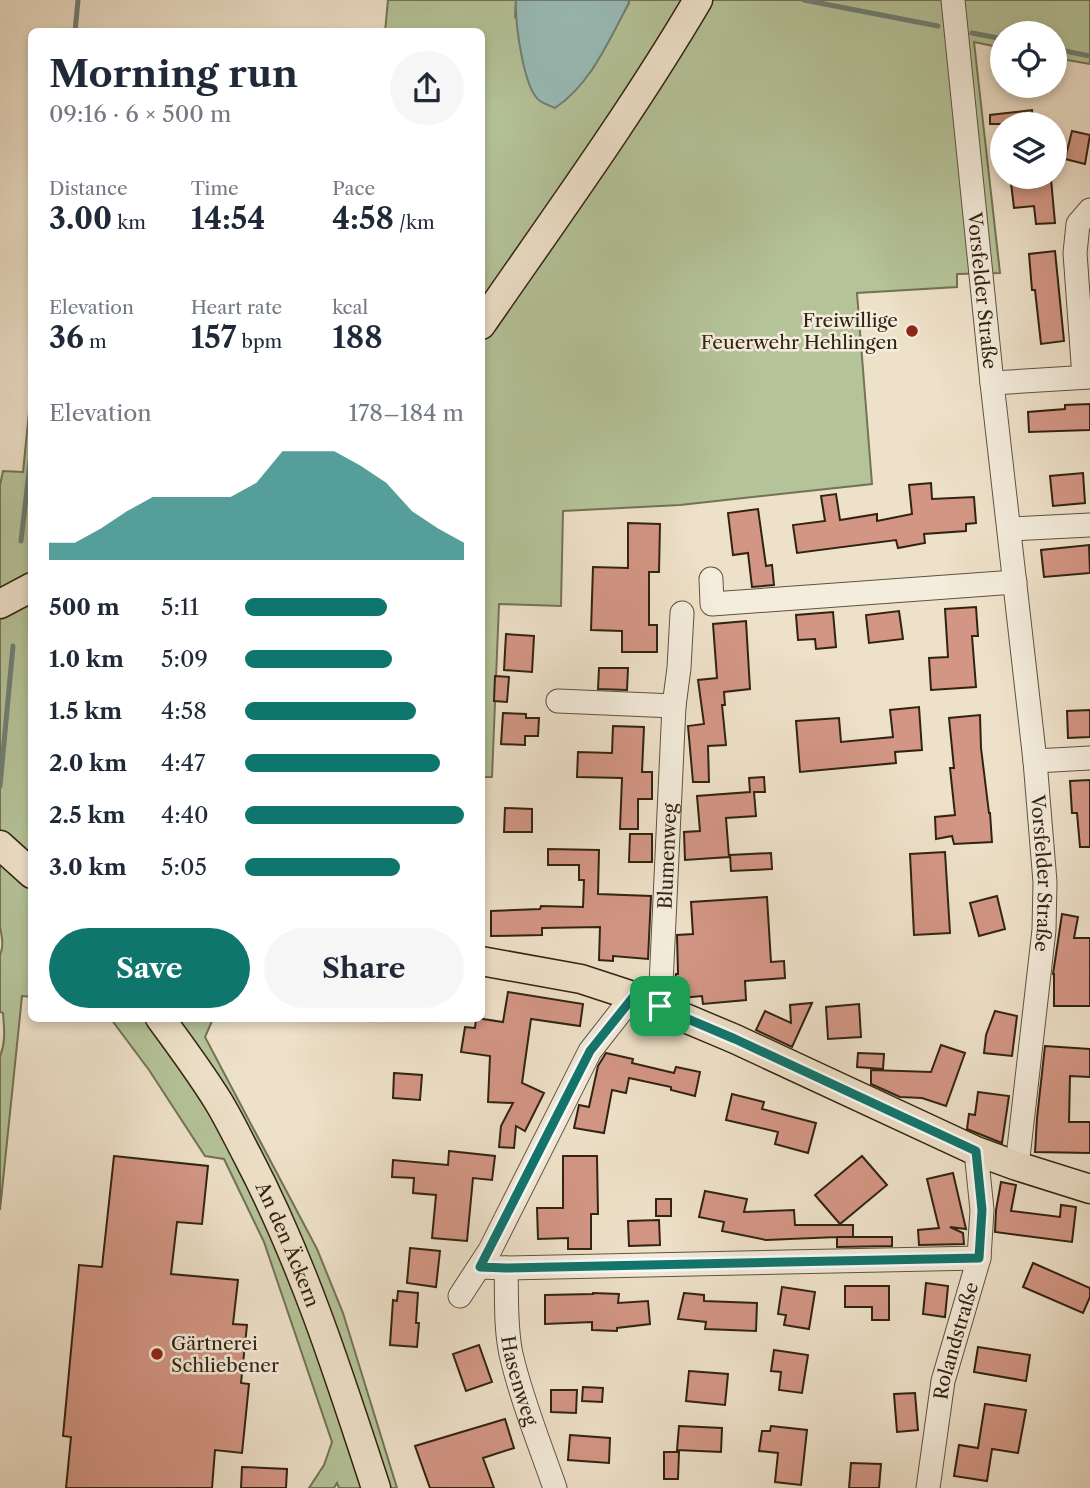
<!DOCTYPE html>
<html lang="en">
<head>
<meta charset="utf-8">
<style>
  body { margin:0; font-family:"Libre Caslon Text",serif; background:#f6f6f7; color:#1f2937; height:100vh; display:flex; flex-direction:column; font-size:26px; white-space:nowrap }
  * { box-sizing:border-box; margin:0 }
  p { font-size:23px; color:#747a83 }
  .icon { flex:none; width:38px; height:38px; fill:none; stroke:currentColor; stroke-width:2; stroke-linecap:round; stroke-linejoin:round }
  .map { position:relative; flex:1; overflow:hidden }
  .drawer { position:absolute; left:28px; top:28px; width:457px; height:994px; display:flex; flex-direction:column; background:#fff; border-radius:10px; box-shadow:0 4px 10px #0003 }
  .drawer>* { flex:none }
  .buttons { position:absolute; left:990px; top:21px; display:grid; gap:14px }
  .buttons a { display:grid; place-items:center; width:77px; height:77px; border-radius:50%; background:#fff; box-shadow:0 4px 10px #0003; font-size:35px }
  .pin { position:absolute; display:grid; place-items:center; width:60px; height:60px; color:#fff; margin:-30px; border-radius:14px; box-shadow:0 4px 10px #0006 }
  .round { display:grid; place-items:center; flex:none; width:74px; height:74px; border-radius:37px; background:#f6f6f7 }
  .headline { display:flex; align-items:center; justify-content:space-between; height:119px; padding:0 21px }
  h1 { font-size:38px; font-weight:700; line-height:52px }
  .metrics { display:grid; grid-template-columns:repeat(3,1fr); gap:10px; height:119px; padding:7px 21px }
  .metrics div { display:grid; align-content:center }
  .metrics b { font-size:30px; font-weight:700 }
  .metrics small { font-size:19px; font-weight:400 }
  .metrics p { font-size:19px }
  .chart { height:196px; padding:14px 21px }
  .chart p { display:flex; justify-content:space-between }
  .chart svg { width:100%; height:126px; margin-top:7px; fill:#0f766e; opacity:.7 }
  .action { display:flex; gap:14px; margin-top:auto; padding:14px 21px }
  .action a { flex:1; height:80px; border-radius:42px; background:#0f766e; color:#fff; font-size:28px; font-weight:700; line-height:80px; text-align:center }
  .action a+a { background:#f6f6f7; color:#1f2937 }
  ul { padding:0 21px; list-style:none; font-size:23px }
  li { display:grid; grid-template-columns:112px 84px 1fr; align-items:center; height:52px }
  li i { height:18px; border-radius:9px; background:#0f766e }
  .map>svg:first-child { display:block }
  .green { fill:#b5c399; stroke:#737356; stroke-width:2 }
  .water { fill:#99bdb9; stroke:#6f7f76; stroke-width:2 }
  .lines { fill:none; stroke-linecap:round; stroke-linejoin:round }
  .stream { stroke:#6f7f76; stroke-width:5 }
  .building { fill:#d39685; stroke:#312312; stroke-width:2 }
  .minor-casing { stroke:#605240; stroke-width:25 }
  .major-casing { stroke:#312312; stroke-width:31 }
  .minor { stroke:#f4ecdc; stroke-width:23 }
  .major { stroke:#eee1c9; stroke-width:28 }
  .route-casing { stroke:#fff; stroke-width:14 }
  .route { stroke:#0f766e; stroke-width:9 }
  .poi-dot { fill:#8f2418; stroke:#f4ecdc; stroke-width:2.5 }
  .labels { text-anchor:middle; stroke-width:5; stroke-linejoin:round; paint-order:stroke }
  .street-label { font-size:19px; fill:#312312; stroke:#f4ecdc }
  .poi-label { font-size:19px; fill:#312312; stroke:#f4ecdc; text-anchor:end }
</style>
</head>
<body>
<div class="map">
<svg width="1090" height="1488" viewBox="0 0 1090 1488">
  <rect width="100%" height="100%" fill="#eee1c9"/>
  <filter id="stains"><feTurbulence type="fractalNoise" baseFrequency=".00286" numOctaves="4"/><feColorMatrix values="0 0 0 0 .2 0 0 0 0 .09 0 0 0 0 .02 0 0 0 .5 -.17"/></filter>
  <radialGradient id="worn" r=".72"><stop offset=".6" stop-color="#630" stop-opacity="0"/><stop offset="1" stop-color="#630" stop-opacity=".3"/></radialGradient>
  <path class="green" d="M388 0H516L515 17 591 71 629 3 628 0H1090V64L1055 58V33H1003V48L974 42 1000 273 957 274V287L857 293 872 484 680 505 563 511 561 606 499 604 492 777H481V32H385Z
    M31 392 32 997 22 996 0 1210V1056C6 1042 4 1028 3 1013L0 1012V955C4 946 2 937 0 927V485L3 471 23 472Z
    M111 1019H213L205 1037 317 1249 343 1313 397 1488H339L337 1483 334 1488H309L324 1465 332 1442 264 1242 224 1159 205 1156 149 1070Z"/>
  <path class="water" d="M516 0H628L629 3C609 40 591 84 555 108 551 106 544 104 540 101 523 89 515 21 516 0Z"/>
  <g class="lines">
    <path class="stream" d="M804 0 938 26
      M75 32 78 0
      M972 33 1003 39
      M1055 49 1090 56
      M21 541 32 446
      M0 786 13 646"/>
  </g>
  <path class="building" d="M1032 110 1033 124H990V115Z
    M1072 131 1090 135 1085 164 1065 159Z
    M1051 179 1055 223 1036 224 1034 206 1014 208 1011 183Z
    M1055 251 1064 341 1041 344 1035 290H1032L1029 254Z
    M1090 404V430L1029 432 1028 412 1065 409V405Z
    M1083 473 1085 503 1053 506 1050 476Z
    M931 483 932 499 974 497 976 523 966 524V531L924 534 925 543 898 548 896 540 797 553 793 525 825 521 821 496 836 494 840 520 877 514V521L912 514 909 485Z
    M758 509 766 566 772 565 774 585 752 587 748 553 733 555 728 513Z
    M628 523 660 524 659 572H649V625H657V652H622V631L591 630 593 567 628 568Z
    M1089 545 1090 573 1044 577 1041 550Z
    M976 607 978 636H972L976 687 931 690 929 658 948 657 945 609Z
    M899 611 903 639 869 643 866 615Z
    M833 612 836 647 816 649 815 639 798 640 796 615Z
    M746 621 750 689 724 692 725 705H722L726 745 708 746 709 782H693L688 726 704 724 698 680 717 678 713 624Z
    M506 634 534 636 532 672 504 670Z
    M599 668H628L627 690 598 689Z
    M495 676 509 677 507 702 494 701Z
    M919 707 922 750 895 752 896 763 800 772 796 721 839 718 841 742 893 737 890 710Z
    M1090 710V737L1068 738 1067 711Z
    M503 713 526 714V718H539L538 736H525V745L501 744Z
    M980 715 981 748 989 813H990L992 842 954 844 952 836 936 839 935 817 955 815 950 768H954L949 718Z
    M613 726 644 727 642 772H652V799H638V829H620L622 778 577 777 578 752 612 753Z
    M764 777 765 792H754L756 816 726 818 729 857 685 860 684 832 700 831 697 796 750 792 749 778Z
    M1090 780V847H1080L1077 813H1072L1070 781Z
    M505 808 532 809V832H504Z
    M630 834H652V862H629Z
    M548 849 599 850 598 894 651 896 648 959 613 956V961L599 960 600 927 542 928V935L491 936V911L540 909 541 906 583 907 584 880H579V865H548Z
    M945 852 950 933 914 935 910 854Z
    M771 853 772 869 731 871 730 855Z
    M997 896 1005 929 979 936 970 903Z
    M767 897 771 962 784 961 785 978 745 981 746 1000 703 1004 702 996 680 998 677 996 675 981 676 974H678L677 935 693 934 691 902Z
    M1062 914 1078 917 1074 938H1090V1006H1054V974H1053Z
    M508 992 583 1004 580 1026 531 1019 522 1083 544 1093 525 1131 516 1126 514 1148 499 1147 501 1126 513 1103 488 1102 490 1056 461 1052 465 1027 475 1028 476 1018 503 1022Z
    M812 1003 792 1047 756 1030 765 1011 791 1023 790 1005Z
    M859 1004 861 1037 828 1039 826 1007Z
    M995 1011 1017 1016 1012 1056 984 1053 986 1035Z
    M941 1045 965 1053 946 1106 922 1098 900 1097 871 1084V1070L931 1072Z
    M1045 1046 1090 1049V1077L1070 1076 1069 1122H1090V1153L1035 1152 1037 1118Z
    M606 1053 633 1059 632 1063 674 1073 676 1067 700 1072 695 1096 671 1090V1087L629 1078 626 1093 612 1090 604 1133 574 1128 579 1105 589 1107 598 1066Z
    M858 1053 884 1054 883 1069 857 1067Z
    M394 1073 422 1075 420 1100 393 1098Z
    M978 1092 1009 1096 1002 1143 967 1129 969 1114 975 1115Z
    M732 1094 764 1102 762 1109 816 1123 808 1153 775 1144 778 1132 726 1120Z
    M449 1151 495 1156 492 1180 473 1178 467 1241 432 1238 436 1195 413 1193 414 1178 392 1177 393 1160 448 1165Z
    M114 1156 208 1166 202 1224 177 1222 171 1274 238 1280 233 1324 247 1325 241 1383 249 1384 242 1453 215 1450 212 1488H66L71 1437 63 1436 79 1265 102 1267Z
    M563 1156H597L598 1214H591V1249H568V1238L538 1239 537 1208H563Z
    M862 1156 887 1185 840 1224 815 1195Z
    M953 1173 966 1229 950 1227 963 1233 964 1244 919 1245 918 1230 939 1228 927 1179Z
    M1001 1182 1016 1185 1011 1211 1060 1217 1061 1205 1076 1207 1072 1242 995 1232 996 1210Z
    M705 1191 747 1199 744 1212 794 1210 795 1225H853V1237H837H892V1246L837 1247V1237L766 1240 722 1231 724 1222 699 1217Z
    M656 1199H671V1216H656Z
    M659 1220 660 1245 629 1246 628 1221Z
    M410 1248 440 1251 436 1287 407 1283Z
    M1033 1263 1090 1288V1297L1083 1313 1023 1287Z
    M926 1283 948 1286 945 1317 923 1314Z
    M845 1286H889V1320H872V1307H845Z
    M782 1287 815 1292 809 1329 784 1325 786 1315 778 1314Z
    M398 1291 418 1293 416 1323H419L417 1347 390 1345 393 1300 397 1301Z
    M593 1293 619 1294 618 1303 648 1301 650 1324 617 1328V1331L592 1330V1322L545 1324V1295L593 1294Z
    M684 1293 704 1295V1301L757 1303 756 1331 705 1329 706 1322 678 1319Z
    M479 1345 492 1382 466 1391 453 1354Z
    M978 1347 1030 1355 1026 1381 974 1372Z
    M774 1350 808 1355 802 1393 779 1390 781 1372 771 1371Z
    M689 1371 728 1374 725 1405 686 1401Z
    M583 1387 603 1388 602 1402 582 1401Z
    M551 1390H577L576 1413 551 1412Z
    M915 1393 918 1430 897 1432 894 1394Z
    M985 1404 1026 1410 1018 1453 992 1449 987 1481 954 1476 959 1445 978 1448Z
    M505 1419 514 1448 483 1458 494 1488H430L415 1446Z
    M679 1426 722 1428 721 1452 677 1450Z
    M771 1426 807 1430 801 1485 775 1482 778 1453 759 1451 762 1431H770Z
    M570 1435 610 1438 609 1463 568 1460Z
    M664 1452H679L678 1479H664Z
    M851 1463 881 1464 879 1488H849Z
    M242 1467 287 1469 286 1488H241Z"/>
  <g class="lines">
    <g class="minor-casing">
      <g id="minor">
        <path id="s1" d="M953 0 992 383 1035 761 1045 882 1044 930 1017 1166"/>
        <path d="M1084 377 1075 253 1078 224 1090 210"/>
        <path d="M992 383 1090 377"/>
        <path d="M1010 529 1090 525"/>
        <path d="M711 579 712 604 1015 582"/>
        <path d="M558 701 674 706"/>
        <path d="M1035 761 1090 758"/>
        <path id="s2" d="M660 1006 674 706 679 668 682 613"/>
        <path d="M480 1267 506 1268 979 1258"/>
        <path id="s3" d="M506 1268C507 1296 505 1326 511 1354 521 1398 540 1445 555 1488"/>
        <path d="M460 1296 490 1250 590 1051 633 996"/>
        <path id="s4" d="M928 1488 943 1381 979 1258 982 1210 976 1151"/>
      </g>
    </g>
    <g class="major-casing">
      <g id="major">
        <path d="M481 325C555 218 632 112 698 0"/>
        <path d="M0 604 32 587"/>
        <path d="M0 845 32 874"/>
        <path d="M481 961 581 979 633 996 735 1039 976 1151 1017 1166 1090 1189"/>
        <path id="s5" d="M160 1018C180 1045 200 1072 218 1101 229 1119 238 1138 248 1157 303 1262 339 1375 376 1488"/>
      </g>
    </g>
    <use href="#minor" class="minor"/>
    <use href="#major" class="major"/>
  </g>
  <g class="lines">
    <g class="route-casing">
      <path id="route" d="M634 996 735 1039 976 1151 982 1210 979 1258 506 1268 480 1267 590 1051Z"/>
    </g>
    <use href="#route" class="route"/>
  </g>
  <g class="poi-dot">
    <circle cx="912" cy="331" r="7"/>
    <circle cx="157" cy="1354" r="7"/>
  </g>
  <g class="labels">
    <g class="street-label">
      <text dy="7" stroke="none"><textPath href="#s1" startOffset="292">Vorsfelder Straße</textPath></text>
      <text dy="7" stroke="none"><textPath href="#s2" startOffset="150">Blumenweg</textPath></text>
      <text dy="7" stroke="none"><textPath href="#s1" startOffset="878">Vorsfelder Straße</textPath></text>
      <text dy="7" stroke="none"><textPath href="#s5" startOffset="261">An den Äckern</textPath></text>
      <text dy="7" stroke="none"><textPath href="#s4" startOffset="150">Rolandstraße</textPath></text>
      <text dy="7" stroke="none"><textPath href="#s3" startOffset="114">Hasenweg</textPath></text>
    </g>
    <g class="poi-label">
      <text x="898" y="327">Freiwillige<tspan x="898" dy="22">Feuerwehr Hehlingen</tspan></text>
      <text x="171" y="1350" text-anchor="start">Gärtnerei<tspan x="171" dy="22">Schliebener</tspan></text>
    </g>
  </g>
  <rect width="100%" height="100%" filter="url(#stains)"/>
  <rect width="100%" height="100%" fill="url(#worn)"/>
</svg>
<div class="buttons">
<a><svg class="icon" aria-label="locate" viewBox="0 0 24 24"><circle cx="12" cy="12" r="6"/><path d="M12 2v4M12 18v4M2 12h4M18 12h4"/></svg></a>
<a><svg class="icon" aria-label="layers" viewBox="0 0 24 24"><path d="M12 4l9 5-9 5-9-5zM3 14l9 5 9-5"/></svg></a>
</div>
<div class="pin" style="left:660px;top:1006px;background:#1e9e55"><svg class="icon" aria-label="arrive" viewBox="0 0 24 24"><path d="M6 21V4h12l-3 4 3 4H6"/></svg></div>
<section class="drawer">
<div class="headline"><div><h1>Morning run</h1><p>09:16 · 6 × 500 m</p></div><a class="round"><svg class="icon" aria-label="share" viewBox="0 0 24 24"><path d="M12 15V3M7 8l5-5 5 5M5 13v7h14v-7"/></svg></a></div>
<div class="metrics">
<div><p>Distance</p><b>3.00<small> km</small></b></div>
<div><p>Time</p><b>14:54</b></div>
<div><p>Pace</p><b>4:58<small> /km</small></b></div>
</div>
<div class="metrics">
<div><p>Elevation</p><b>36<small> m</small></b></div>
<div><p>Heart rate</p><b>157<small> bpm</small></b></div>
<div><p>kcal</p><b>188</b></div>
</div>
<div class="chart"><p><span>Elevation</span>178–184 m</p>
<svg viewBox="0 0 160 44" preserveAspectRatio="none"><path d="M0 44V38L10 38L20 33L30 27L40 22L50 22L60 22L70 22L80 17L90 6L100 6L110 6L120 11L130 17L140 27L150 33L160 38V44z"/></svg>
</div>
<ul>
<li><b>500 m</b>5:11<i style="width:65%"></i></li>
<li><b>1.0 km</b>5:09<i style="width:67%"></i></li>
<li><b>1.5 km</b>4:58<i style="width:78%"></i></li>
<li><b>2.0 km</b>4:47<i style="width:89%"></i></li>
<li><b>2.5 km</b>4:40<i style="width:100%"></i></li>
<li><b>3.0 km</b>5:05<i style="width:71%"></i></li>
</ul>
<div class="action"><a>Save</a><a>Share</a></div>
</section>
</div>
</body>
</html>
